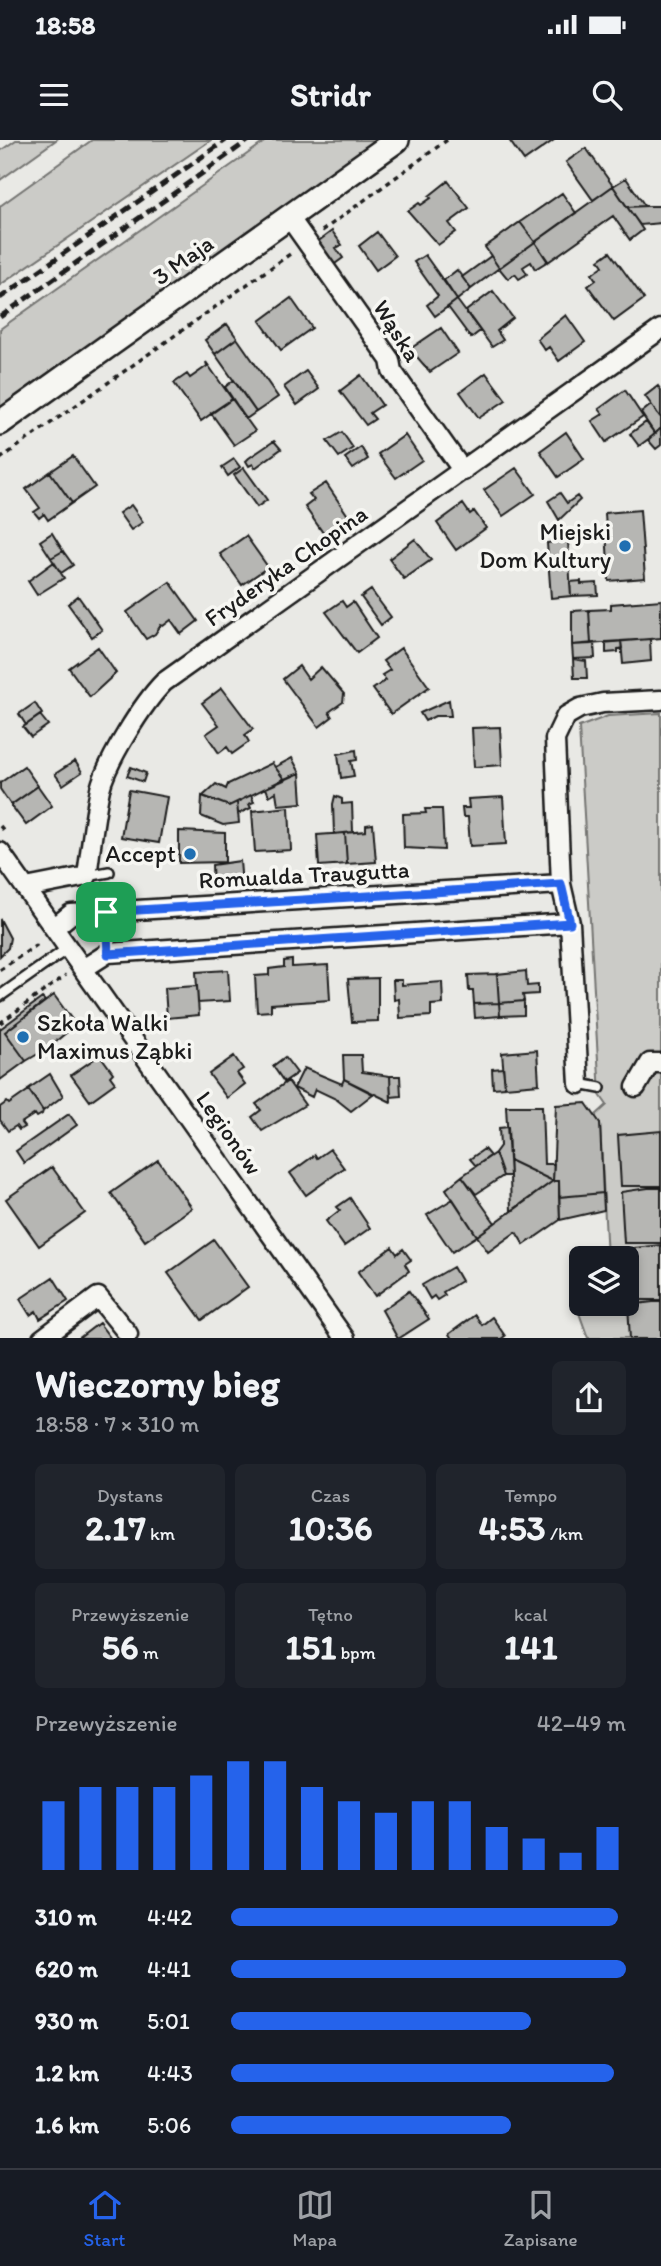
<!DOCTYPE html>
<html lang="pl">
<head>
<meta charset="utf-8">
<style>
  body { margin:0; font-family:Itim,sans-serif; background:#20242c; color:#f1f3f6; height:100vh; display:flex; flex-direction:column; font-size:26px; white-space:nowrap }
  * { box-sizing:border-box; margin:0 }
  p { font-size:23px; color:#9ea1a6 }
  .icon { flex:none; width:38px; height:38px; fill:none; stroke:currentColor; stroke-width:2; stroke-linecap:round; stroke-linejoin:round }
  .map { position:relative; height:1198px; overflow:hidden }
  .details { display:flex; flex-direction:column; background:#171b24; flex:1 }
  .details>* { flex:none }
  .controls { position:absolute; left:569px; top:1106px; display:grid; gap:14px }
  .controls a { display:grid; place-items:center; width:70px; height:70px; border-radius:10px; background:#171b24; box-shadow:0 4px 10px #0003; font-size:35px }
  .pin { position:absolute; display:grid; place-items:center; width:60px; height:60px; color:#fff; margin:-30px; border-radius:14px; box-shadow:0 4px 10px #0006 }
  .round { display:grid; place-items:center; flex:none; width:74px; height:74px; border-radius:10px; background:#20242c }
  .headline { display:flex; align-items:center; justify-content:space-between; height:119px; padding:0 35px }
  h1 { font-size:38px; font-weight:700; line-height:52px }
  .stats { display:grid; grid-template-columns:repeat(3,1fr); gap:10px; height:119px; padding:7px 35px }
  .stats div { display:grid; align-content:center; border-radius:10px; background:#20242c; text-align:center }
  .stats b { font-size:35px; font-weight:700 }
  .stats small { font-size:19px; font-weight:400 }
  .stats p { font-size:19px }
  .chart { height:196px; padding:14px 35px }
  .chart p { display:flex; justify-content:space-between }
  .chart svg { width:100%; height:126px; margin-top:7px; stroke:#2563eb; stroke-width:6 }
  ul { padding:0 35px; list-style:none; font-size:23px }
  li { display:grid; grid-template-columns:112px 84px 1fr; align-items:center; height:52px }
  li i { height:18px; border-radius:9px; background:#2563eb }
  .status { display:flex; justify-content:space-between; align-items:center; height:49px; padding:0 35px; background:#171b24; direction:ltr }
  .status svg { height:19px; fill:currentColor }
  header { display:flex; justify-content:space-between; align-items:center; height:91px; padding:0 35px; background:#171b24; font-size:32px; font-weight:700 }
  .dock { display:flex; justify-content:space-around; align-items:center; height:98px; border-top:2px solid #363941; background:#171b24; font-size:19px; color:#9ea1a6 }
  .dock a { display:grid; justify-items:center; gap:4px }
  .dock .on { color:#2563eb }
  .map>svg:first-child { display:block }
  .green { fill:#cbcbc7; stroke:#747472; stroke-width:2 }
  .building { fill:#b6b6b3; stroke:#1c1c1c; stroke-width:2 }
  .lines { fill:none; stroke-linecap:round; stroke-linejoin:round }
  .service-casing { stroke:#1c1c1c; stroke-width:14 }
  .minor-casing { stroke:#1c1c1c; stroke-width:23 }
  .tertiary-casing { stroke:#1c1c1c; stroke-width:28 }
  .path { stroke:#1c1c1c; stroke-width:3.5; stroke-dasharray:5 5; stroke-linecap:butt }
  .service { stroke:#f6f6f2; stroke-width:9 }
  .minor { stroke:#f6f6f2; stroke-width:18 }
  .tertiary { stroke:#f6f6f2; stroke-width:23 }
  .rail { stroke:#1c1c1c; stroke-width:5; stroke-dasharray:10 5; stroke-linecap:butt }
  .route-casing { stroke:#fff; stroke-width:14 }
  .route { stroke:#2563eb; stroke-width:9 }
  .poi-dot { fill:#1f6fb2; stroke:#f6f6f2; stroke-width:2.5 }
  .labels { text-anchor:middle; stroke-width:7; stroke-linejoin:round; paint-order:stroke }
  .street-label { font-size:24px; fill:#1c1c1c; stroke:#f6f6f2 }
  .poi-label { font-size:24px; fill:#1c1c1c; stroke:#f6f6f2; text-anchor:end }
</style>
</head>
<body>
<div class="status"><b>18:58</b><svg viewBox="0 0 49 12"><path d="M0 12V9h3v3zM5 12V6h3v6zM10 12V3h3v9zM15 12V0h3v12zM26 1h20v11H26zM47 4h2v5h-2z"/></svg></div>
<header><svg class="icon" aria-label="menu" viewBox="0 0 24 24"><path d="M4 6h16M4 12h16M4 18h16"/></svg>Stridr<svg class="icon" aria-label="search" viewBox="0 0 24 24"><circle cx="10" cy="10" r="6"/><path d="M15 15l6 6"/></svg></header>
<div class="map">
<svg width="661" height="1199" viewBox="0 0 661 1199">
  <rect width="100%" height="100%" fill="#e9e9e5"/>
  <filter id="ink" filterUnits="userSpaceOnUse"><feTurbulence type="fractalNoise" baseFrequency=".0143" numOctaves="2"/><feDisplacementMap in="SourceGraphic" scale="14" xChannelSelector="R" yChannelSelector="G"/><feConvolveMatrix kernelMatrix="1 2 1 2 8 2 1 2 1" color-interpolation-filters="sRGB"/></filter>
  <g filter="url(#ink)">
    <path class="green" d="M16 0H56L0 40V11Z
      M92 0H211L0 145V66Z
      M267 0H376L0 268V189Z
      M661 573V1198H588L578 1170 626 1164V1118H607L600 984 595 976 607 965 600 955 579 587 608 576Z"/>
    <path class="building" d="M509 0H554L524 21Z
      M586 8 613 46 593 60 566 22Z
      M626 38 645 66 627 67 613 46Z
      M448 41 469 68 449 83 456 92 438 105 408 71 419 63 421 65 431 58 429 56Z
      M613 46 643 90 630 100 613 76 548 122 535 102Z
      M562 53 576 73 535 102 520 82Z
      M645 66H661V83L640 85 627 67Z
      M520 82 535 102 499 128 485 107Z
      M332 91 342 105 336 108 343 118 332 126 316 103Z
      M377 92 395 116 376 130 359 106Z
      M535 102 548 121 535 129 531 122 523 127 527 134 519 139 515 134 508 139 499 128Z
      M610 112 644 159 614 181 588 146 596 140 592 134 603 126 599 120Z
      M425 115 457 160 435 176 427 165 438 156 414 122Z
      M491 116 499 128 471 149 462 137Z
      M457 130 471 149 457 160 444 140Z
      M493 151 513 178 497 191 503 200 492 207 466 171Z
      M291 158 312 188 281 210 260 181Z
      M457 160 480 191 471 198 448 167Z
      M566 175 585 202 559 221 549 207 545 210 537 199Z
      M227 184 237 198 215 214 205 200Z
      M441 188 458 213 430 232 410 209Z
      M237 198 278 257 256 272 215 214Z
      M206 222 232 259 201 281 174 243 187 234 190 238 207 226Z
      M306 231 319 249 297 265 284 247Z
      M486 233 506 260 479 278 460 252Z
      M361 235 382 265 370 273 375 279 366 285 340 251Z
      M234 240 256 272 246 279 225 247Z
      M658 246 661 250V278L645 256Z
      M625 250 643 277 606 302 592 281 603 274 599 269Z
      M232 259 255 291 234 305 211 273Z
      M651 265 661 278V288L655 294 641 273Z
      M646 282 655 294 639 306 630 294Z
      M661 288V305L656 309 648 300Z
      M342 292 353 308 339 317 327 301Z
      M566 292 584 319 558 337 540 311Z
      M405 295 422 320 396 338 378 314Z
      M274 301 281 309 255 328 253 324 249 326 246 321 249 318Z
      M361 307 368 319 353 329 345 318Z
      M73 316 95 347 72 363 50 332Z
      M234 319 240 327 228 336 222 327Z
      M244 328 267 360 257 367 234 335Z
      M516 328 535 354 503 376 484 350Z
      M50 332 72 363 48 380 44 374 39 378 34 372 40 368 26 349Z
      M326 343 353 383 328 400 305 367 314 360 309 354Z
      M560 353 567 363 577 356 580 360 559 380 548 361Z
      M463 364 470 374 474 371 486 388 456 410 437 383Z
      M131 365 143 382 131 390 119 373Z
      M640 370 645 438 609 441 605 373Z
      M52 393 63 411 51 418 40 401Z
      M246 396 268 427 242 445 220 414Z
      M415 399 431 420 404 439 389 419Z
      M568 400 571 456 551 458 547 403Z
      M63 411 73 425 61 433 51 418Z
      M54 422 64 438 37 455 28 441Z
      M581 441V444L597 443 598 455 571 456 570 442Z
      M170 442 198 481 181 494 171 480 163 486 161 485 155 494 146 499 127 472Z
      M371 450 391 477 381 485 361 457Z
      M78 456 102 490 92 497 68 464Z
      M661 460V498L591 504 589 470 611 469V464Z
      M342 461 346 467 353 462 377 498 357 513 326 472Z
      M589 470 591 504 572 505V471Z
      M650 499 651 521 623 524 621 501Z
      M621 501 622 508 618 509V512L606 513V502Z
      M594 503 595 518 573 519 572 505Z
      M98 507 116 533 90 557 69 528Z
      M401 508 429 547 391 574 373 549 386 540 382 535 390 530 383 521Z
      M573 519 586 521 587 538H574Z
      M299 526 308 539 321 527 344 554 343 562 329 572 332 577 319 587 283 539Z
      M222 548 253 589 245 595 249 602 232 614 227 607 219 613 206 594 219 585 202 563Z
      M449 560 451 576H435L425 581 420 573Z
      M35 563 42 574 26 585 19 574Z
      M40 575 48 585 31 597 23 587Z
      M500 587 502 625 474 627 472 588Z
      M356 610 357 620 351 621 354 636 341 638 338 614Z
      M292 618 300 633 284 639 275 627Z
      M75 621 82 632 63 645 55 634Z
      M272 623 284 639 229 666 203 656 216 644 226 649 228 644Z
      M24 626 38 646 11 665 0 649V643Z
      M131 627 146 633 143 642 127 636Z
      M300 633 302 663 278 665 276 652 269 656 266 648Z
      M38 646 52 666 26 685 11 665Z
      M129 650 167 657 159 703 121 697Z
      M251 655 254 662 249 664 251 668 238 674 237 662Z
      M202 656 229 666 237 662 239 683 223 685 201 676Z
      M335 656 342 659V664L352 663 353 692 334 694 333 664Z
      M503 657 506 704 470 706 468 677H463L462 668H469L468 659Z
      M289 667 291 710 255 712 252 671Z
      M425 669H442L444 710 404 708 403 674 426 673Z
      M373 684 376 722 347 724 345 693 366 691V685Z
      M179 691 225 693V722L179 723Z
      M345 693 347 724 319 726 317 695Z
      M240 721 242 745 213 747 212 725Z
      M0 779 10 798 8 808 0 816Z
      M292 820V827L328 825 330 860 271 864V871L257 872 255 836 269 835V829L284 827V821Z
      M228 830 230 861 198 863 196 832Z
      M526 831 527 846 538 845V854L523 855 524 861 499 863 497 834Z
      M497 834 499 863 474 864 473 851H469L468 835Z
      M378 838V881L352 882 348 839Z
      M393 840H402V845L442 842 443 864 431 865V876L400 878 399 859 394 860Z
      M197 846 199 875 167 878 165 848Z
      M54 855 73 881 64 888 67 892 48 908 26 921 5 892Z
      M42 858 45 861 5 892 26 921 0 940V889Z
      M524 861V875L500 876 499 863Z
      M499 863 500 876 475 878 474 864Z
      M537 910 539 944 505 947 502 913Z
      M100 915 113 933 110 936 115 943 90 961 71 935Z
      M343 915H361L362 932 390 936 391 962 344 939Z
      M234 916 243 929 237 933 245 944 227 958 209 934Z
      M285 917 297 933 284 942 273 926Z
      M304 928 342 944 344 939 373 954 351 971 336 959 315 949 312 957 294 948Z
      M503 928 505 947 493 948 492 929Z
      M50 934 63 956 43 971 28 949Z
      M390 936H400L401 956 391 957Z
      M288 941 305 965 262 991 252 977 261 970 256 964Z
      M29 950 43 971 42 974 37 977 35 974 21 983 24 987 19 990 16 986 8 991 0 980V967L7 962 9 964Z
      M586 963 600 983 603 1053 559 1057V1041H553L556 965Z
      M506 966H542L544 1024H554L553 1041 509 1020Z
      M69 974 77 985 24 1023 16 1011Z
      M508 987 510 1036H503L495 1013 500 1006 499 988Z
      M661 991V1046H621L618 995Z
      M330 1009 344 1028 306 1055 290 1033 315 1015 317 1018Z
      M484 1009 490 1016 476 1026 470 1019Z
      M495 1013 503 1036 476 1054 462 1036Z
      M158 1020 192 1068 145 1101 111 1053Z
      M509 1020 553 1041 511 1072 510 1036Z
      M52 1027 85 1073 39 1106 6 1059Z
      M462 1036 495 1083 477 1096 446 1049Z
      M553 1041H559L560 1080 524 1105 516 1092 488 1112 477 1096Z
      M648 1048H661V1103H624L621 1052Z
      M603 1053 604 1070 560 1080 559 1057Z
      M350 1058 370 1088 344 1106 326 1081 340 1070 337 1067Z
      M453 1059 477 1096 452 1112 427 1075Z
      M214 1100 248 1147 202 1180 168 1133Z
      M661 1105V1160H628L625 1109Z
      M392 1107 397 1114 403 1109 411 1120 405 1124 409 1131 375 1156 358 1132Z
      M453 1127 461 1141 443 1152 445 1155 437 1160 434 1156 430 1159 422 1145Z
      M53 1137 68 1161 40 1179 36 1171 30 1175 20 1159Z
      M409 1151 429 1179 398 1199 382 1170Z
      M653 1162H661V1199H630L628 1165Z
      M475 1175 482 1185 492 1177 505 1196 501 1199H452L449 1194Z
      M99 1183 111 1199H78Z"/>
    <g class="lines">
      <g class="service-casing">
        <path id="service" d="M87 736 109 732
          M0 856 68 808
          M579 944 600 948"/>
      </g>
      <g class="minor-casing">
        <path id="minor" d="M289 77 390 220 392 231 463 331
          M0 712 345 1199
          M26 748 87 736C91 707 94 678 100 649 107 621 143 563 164 542L661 189
          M54 788 71 774 561 744
          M83 829 108 813 570 783
          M579 944 570 783 561 744 555 599 566 576 580 568 603 563 661 560
          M636 947 650 923H661
          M42 1199 98 1157 128 1194"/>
      </g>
      <g class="tertiary-casing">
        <path id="tertiary" d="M0 283 397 0"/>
      </g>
      <path class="path" d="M322 91 447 0
        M0 319 293 112
        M0 686 6 693
        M0 830 41 802
        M0 883 66 835"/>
      <use href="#service" class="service"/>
      <use href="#minor" class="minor"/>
      <use href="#tertiary" class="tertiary"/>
      <path class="rail" d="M0 158 226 0
        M0 177 249 0"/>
    </g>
  </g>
  <g class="lines" filter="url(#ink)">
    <g class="route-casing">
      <path id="route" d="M561 744 570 783 108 814 106 772Z"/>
    </g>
    <use href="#route" class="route"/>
  </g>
  <g class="poi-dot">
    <circle cx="625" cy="406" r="7"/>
    <circle cx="190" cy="714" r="7"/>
    <circle cx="23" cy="897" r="7"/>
  </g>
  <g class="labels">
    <g class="street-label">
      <text transform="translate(183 120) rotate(-35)" y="8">3 Maja</text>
      <text transform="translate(397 191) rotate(58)" y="8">Wąska</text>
      <text transform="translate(286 426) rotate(-35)" y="8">Fryderyka Chopina</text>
      <text transform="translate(304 735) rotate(-3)" y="8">Romualda Traugutta</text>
      <text transform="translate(229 993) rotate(55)" y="8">Legionów</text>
    </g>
    <g class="poi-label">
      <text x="611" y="400">Miejski<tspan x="611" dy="28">Dom Kultury</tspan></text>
      <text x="176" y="722">Accept</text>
      <text x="37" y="891" text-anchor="start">Szkoła Walki<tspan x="37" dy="28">Maximus Ząbki</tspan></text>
    </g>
  </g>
</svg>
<div class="controls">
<a><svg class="icon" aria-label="layers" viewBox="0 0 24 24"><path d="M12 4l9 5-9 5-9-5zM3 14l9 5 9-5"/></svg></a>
</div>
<div class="pin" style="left:106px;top:772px;background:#1e9e55"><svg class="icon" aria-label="arrive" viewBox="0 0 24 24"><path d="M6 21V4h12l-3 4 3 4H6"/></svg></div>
</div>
<section class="details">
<div class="headline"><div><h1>Wieczorny bieg</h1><p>18:58 · 7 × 310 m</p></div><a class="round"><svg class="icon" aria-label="share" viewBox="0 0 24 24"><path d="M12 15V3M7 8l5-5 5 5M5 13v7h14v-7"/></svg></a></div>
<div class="stats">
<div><p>Dystans</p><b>2.17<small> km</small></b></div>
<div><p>Czas</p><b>10:36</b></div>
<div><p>Tempo</p><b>4:53<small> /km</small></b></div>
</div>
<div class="stats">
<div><p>Przewyższenie</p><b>56<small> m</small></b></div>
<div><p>Tętno</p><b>151<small> bpm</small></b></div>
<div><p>kcal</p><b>141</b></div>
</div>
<div class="chart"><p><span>Przewyższenie</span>42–49 m</p>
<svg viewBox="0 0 160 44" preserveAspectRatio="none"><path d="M5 44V20M15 44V15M25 44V15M35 44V15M45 44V11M55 44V6M65 44V6M75 44V15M85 44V20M95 44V24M105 44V20M115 44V20M125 44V29M135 44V33M145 44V38M155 44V29"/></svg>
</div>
<ul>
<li><b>310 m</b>4:42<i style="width:98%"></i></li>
<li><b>620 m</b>4:41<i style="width:100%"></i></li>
<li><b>930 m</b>5:01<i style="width:76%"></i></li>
<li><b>1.2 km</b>4:43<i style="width:97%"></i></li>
<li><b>1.6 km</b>5:06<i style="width:71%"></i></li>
</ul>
</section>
<nav class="dock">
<a class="on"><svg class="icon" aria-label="home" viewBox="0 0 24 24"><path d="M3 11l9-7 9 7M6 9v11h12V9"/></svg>Start</a>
<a><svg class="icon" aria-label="map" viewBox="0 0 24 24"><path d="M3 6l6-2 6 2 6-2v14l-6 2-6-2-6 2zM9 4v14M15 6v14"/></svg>Mapa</a>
<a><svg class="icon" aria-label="saved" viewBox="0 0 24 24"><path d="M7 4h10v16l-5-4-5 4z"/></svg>Zapisane</a>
</nav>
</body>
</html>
